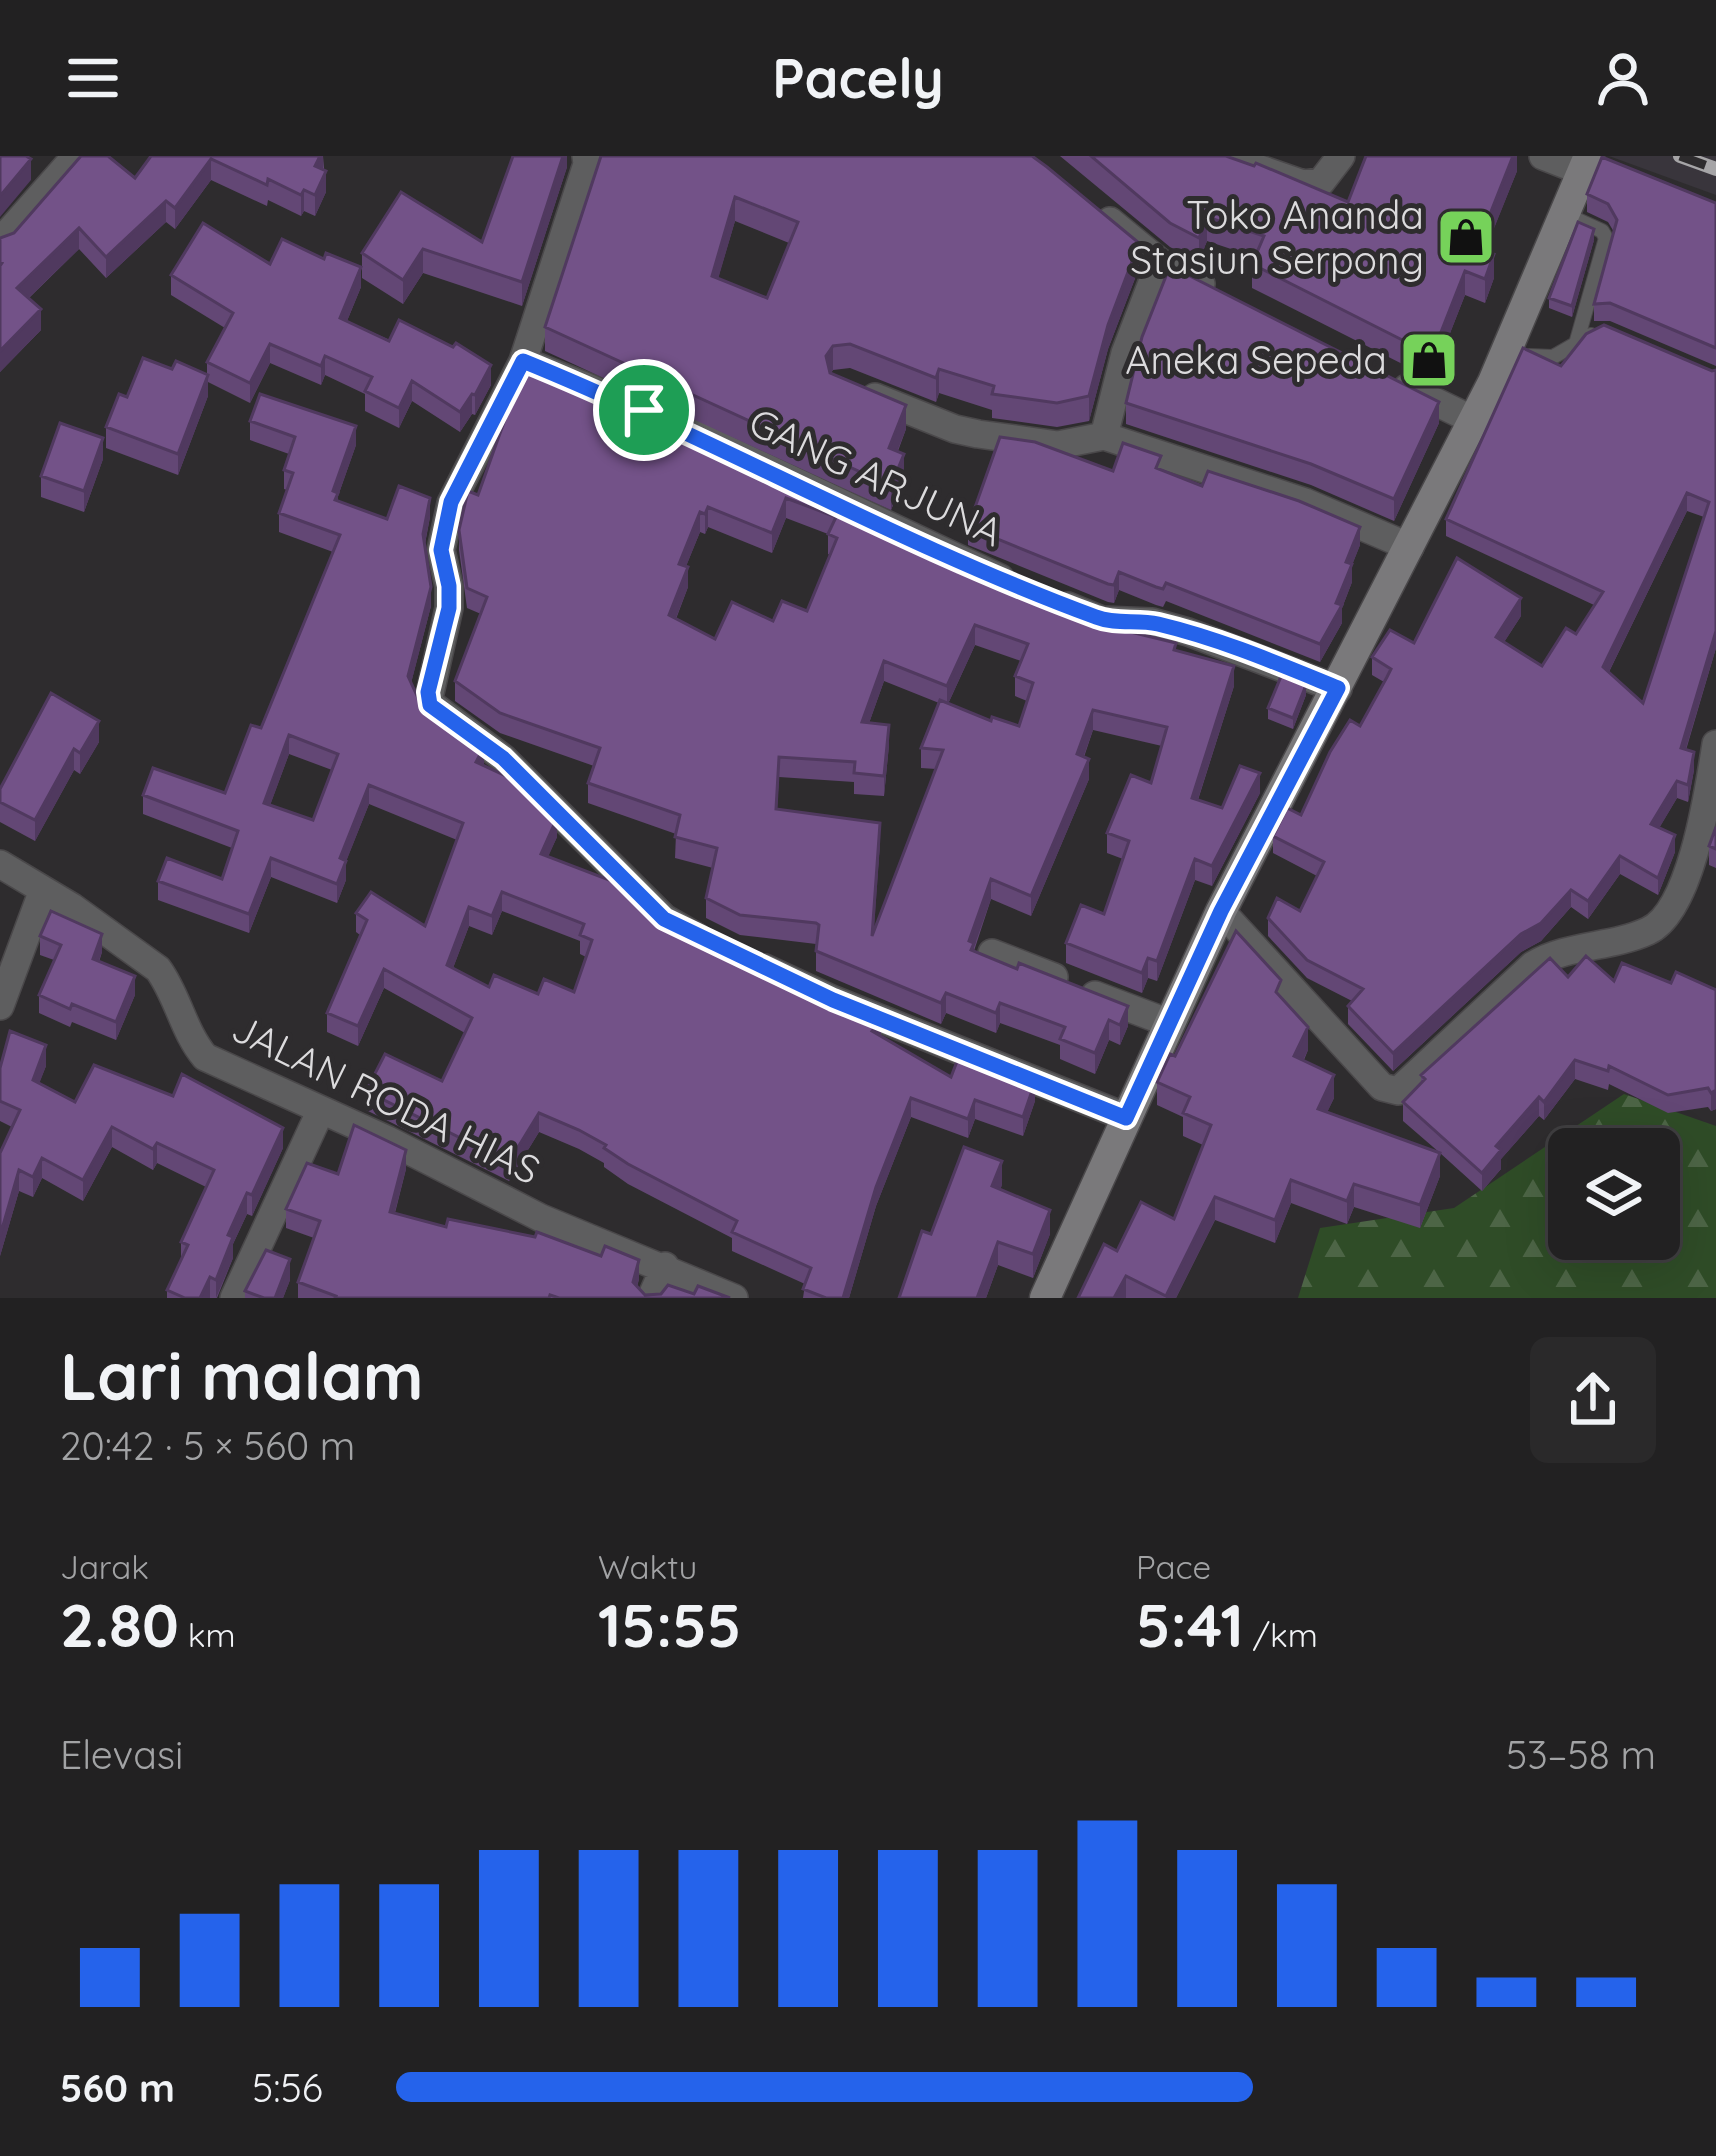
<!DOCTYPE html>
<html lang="id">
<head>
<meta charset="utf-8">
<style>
  body { margin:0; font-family:Quicksand,sans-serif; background:#2a292a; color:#f1f3f6; height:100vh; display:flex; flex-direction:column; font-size:45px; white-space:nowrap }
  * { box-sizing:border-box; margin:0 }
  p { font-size:39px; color:#a2a3a5 }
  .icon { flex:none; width:66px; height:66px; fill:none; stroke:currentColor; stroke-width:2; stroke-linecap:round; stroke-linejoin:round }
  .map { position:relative; height:1142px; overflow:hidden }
  .details { display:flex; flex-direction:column; background:#222122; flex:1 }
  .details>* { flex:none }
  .tools { position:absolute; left:1548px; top:972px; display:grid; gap:24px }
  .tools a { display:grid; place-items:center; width:132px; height:132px; border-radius:18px; background:#222122; box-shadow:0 12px 48px #0002,0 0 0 3px #3f3e40; font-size:60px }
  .pin { position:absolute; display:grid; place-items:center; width:102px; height:102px; color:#fff; margin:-51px; border:6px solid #fff; border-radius:50%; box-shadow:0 3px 12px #0007 }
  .round { display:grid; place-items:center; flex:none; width:126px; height:126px; border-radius:18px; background:#2a292a }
  .headline { display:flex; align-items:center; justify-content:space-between; height:204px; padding:0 60px }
  h1 { font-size:66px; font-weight:800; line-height:90px }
  .figures { display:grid; grid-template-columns:repeat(3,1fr); gap:18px; height:204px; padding:12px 60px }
  .figures div { display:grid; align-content:center }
  .figures b { font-size:60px; font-weight:800 }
  .figures small { font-size:33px; font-weight:400 }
  .figures p { font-size:33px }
  .chart { height:336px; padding:24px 60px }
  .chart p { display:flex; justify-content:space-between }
  .chart svg { width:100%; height:216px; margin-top:12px; stroke:#2563eb; stroke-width:6 }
  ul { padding:0 60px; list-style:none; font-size:39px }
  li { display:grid; grid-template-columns:192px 144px 1fr; align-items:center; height:90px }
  li i { height:30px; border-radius:15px; background:#2563eb }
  header { display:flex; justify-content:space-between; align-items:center; height:156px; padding:0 60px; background:#222122; font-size:54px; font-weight:800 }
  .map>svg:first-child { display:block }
  .built { fill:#39353c }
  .forest { fill:url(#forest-firs); fill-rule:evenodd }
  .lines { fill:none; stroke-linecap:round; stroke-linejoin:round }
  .lane-casing { stroke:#4a484a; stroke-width:16 }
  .street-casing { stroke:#4a484a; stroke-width:30 }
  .secondary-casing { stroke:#4a484a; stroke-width:33 }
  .lane { stroke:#5e5e5f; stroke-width:14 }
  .street { stroke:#5e5e5f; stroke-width:27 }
  .secondary { stroke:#7a797b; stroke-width:30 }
  .rail-casing { stroke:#a6a5a7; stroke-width:14 }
  .rail { stroke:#2e2c2e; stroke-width:9; stroke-dasharray:27; stroke-linecap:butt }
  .wall { fill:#634775; fill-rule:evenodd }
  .shaded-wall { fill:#50395f }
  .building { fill:#735288; stroke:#50395f; stroke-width:3; fill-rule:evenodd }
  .route-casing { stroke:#fff; stroke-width:24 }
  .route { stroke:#2563eb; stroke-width:15 }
  .labels { text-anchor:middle; stroke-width:10; stroke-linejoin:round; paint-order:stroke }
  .poi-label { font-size:39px; fill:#dcdbdd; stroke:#2e2c2e; text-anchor:end }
  .street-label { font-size:39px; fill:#dcdbdd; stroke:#2e2c2e }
</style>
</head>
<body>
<header><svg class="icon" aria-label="menu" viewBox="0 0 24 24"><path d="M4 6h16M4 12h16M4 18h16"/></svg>Pacely<svg class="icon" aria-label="person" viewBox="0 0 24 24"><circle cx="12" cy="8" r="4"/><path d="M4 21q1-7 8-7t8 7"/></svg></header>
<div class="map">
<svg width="1716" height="1142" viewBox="0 0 1716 1142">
  <defs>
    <pattern id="forest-firs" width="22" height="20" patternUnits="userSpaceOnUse" patternTransform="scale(3)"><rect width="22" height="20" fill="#2f4c27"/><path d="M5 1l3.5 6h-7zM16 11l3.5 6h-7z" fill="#4d6546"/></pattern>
  </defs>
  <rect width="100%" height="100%" fill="#2e2c2e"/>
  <path class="built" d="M1609 0H1716V39Z"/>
  <path class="forest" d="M1624 938 1716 970V1142H1298L1320 1072 1454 1052ZM1569 993H1659V1083H1569Z"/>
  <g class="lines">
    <g class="lane-casing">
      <path id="lane" d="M1567 59 1602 75 1606 82 1576 188
        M1529 200 1553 201 1591 179"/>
    </g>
    <g class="street-casing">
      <path id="street" d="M586 0 587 8 523 205 451 347 441 394 449 430V452L428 546 503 602 664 762 697 781
        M1223 0 1303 28 1321 26 1341 0
        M1543 0 1584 16
        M1110 65 1160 106 1201 128
        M0 86 76 0
        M523 205 644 254 1000 422
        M1407 232 1473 264
        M875 241 955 273 978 278 1058 289 1104 280 1305 346 1410 391
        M1104 280 1125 197 1160 106
        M1068 450 1102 464 1152 466 1188 476 1338 533
        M0 708 72 751 158 813C178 840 183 875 205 901L388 984 541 1062 734 1142
        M1221 755 1382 931 1398 935 1533 809C1568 788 1611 792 1648 775 1692 755 1709 632 1716 588
        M992 797 1054 821
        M765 812 834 844 1126 961
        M1095 839 1169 867
        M0 850 43 734
        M234 1142 320 956
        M651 1142 665 1110"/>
    </g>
    <g class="secondary-casing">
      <path id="secondary" d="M1045 1142 1221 755 1493 226 1589 0"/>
    </g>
    <use href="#lane" class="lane"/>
    <use href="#street" class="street"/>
    <use href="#secondary" class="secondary"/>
    <g class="rail-casing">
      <path id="rail" d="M1680 0 1716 13"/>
    </g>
    <use href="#rail" class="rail"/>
  </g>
  <path class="wall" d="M151 0H323L326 36 315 60 304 55 301 60 268 44 267 50 211 24 175 73 166 66 106 122 79 93 29 142 41 174 0 216V82L135 22Z
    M567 0V11L522 150 423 117 403 148 362 122V97L482 86Z
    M601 0 1139 112 1108 193 1089 265 1057 271 992 262V254L939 237 936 246 850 212 833 214 831 217 906 273 898 295 904 322 891 354 545 195V171ZM735 65 789 87 767 142 718 122Z
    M1060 0H1226L1348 46 1517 0V15L1485 94 1494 122 1485 147 1465 139 1432 223 1252 132V108L1255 101 1207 85 1199 106 1170 91Z
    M1587 38 1716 47V210L1610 165H1594V148L1614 76 1608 66 1587 56Z
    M1594 84 1572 161 1549 152V142Z
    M270 108 361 131 347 165 491 229 475 259 472 258 460 276 412 245 399 272 365 255V238L325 219 321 229 270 207 250 247 208 226V240L178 319 106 292V271L127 241 172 213 207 218V206L225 172 171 139V119Z
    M531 208 1100 469 1176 494 1234 530 1198 644 1222 652 1260 637 1212 730 1195 724 1157 825 1148 822 1142 837 1066 807V787L1104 758 1123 703 1107 697V677L1151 627 1162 590 1093 574 1084 601 1089 623 1031 760 991 743 974 795 1128 870 1120 889 1109 884 1095 918 1060 903V889L1000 867 996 877 946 857 941 868 816 815V788L740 779 706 762V742L713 712 675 702 676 678 588 647V627L594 610 500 577 455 545V525L481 458 467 452 459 394V374L478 339ZM786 362 828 378V398L830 399 807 455 715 483 676 463 688 431 686 410 700 376 705 378 708 371 772 397ZM975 489 1021 505 1015 520V540L1027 545 1019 570 991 565 948 548ZM884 525 939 547 921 592V612L936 613 873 775 880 687 777 653 779 621 854 626V638L884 640 889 589 869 567Z
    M1561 210 1712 215 1716 492 1686 594 1694 614 1688 646 1677 642 1659 672 1675 696 1658 739 1620 718 1588 763 1571 751 1541 785 1521 796 1393 915 1348 868V850L1352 845 1307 822 1268 780V762L1300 755 1317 720 1273 697V680L1301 659 1360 570 1384 526 1372 519V501L1414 487 1521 460 1504 486 1542 510 1576 478 1594 449 1446 380V363ZM1687 355 1704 361 1643 547 1609 516Z
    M1126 247 1439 267 1394 365 1311 329 1126 268Z
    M250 265 356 289 338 340V345L387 363 430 361 425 388 431 450 411 527 419 544 557 681 548 700 625 738 656 759 881 880 951 921 1035 945 1023 980 975 963 968 982 911 961 876 1050 849 1142H803L805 1128 732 1095V1082L628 1028 604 1011V1007L579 993 539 976 509 1025 366 954V935L442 925 465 877 384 832 358 890 327 876V857L360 779 356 776V757L425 770 457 684 369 648 346 705V724L337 747 271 721 249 777 158 744V725L222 723 232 692 143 658V639L225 637 261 572 333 396 279 376V357L287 334 284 333V314L289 298 250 284ZM289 598 332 614 313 664 270 649ZM502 755 580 785V798L586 801 574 836 538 838 489 831 453 812 469 770 492 779Z
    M103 303 84 356 41 341V320Z
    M1161 314 1360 389 1352 409V426L1342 452V467L1320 506 1166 445 1163 451 1156 449 1119 434 1114 447 1108 446 968 389V371L1113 315Z
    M51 537 99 586 80 618 74 614 35 685 0 666V633Z
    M1306 539 1293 573 1268 563V552Z
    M1716 671V712L1709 709V690Z
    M40 780 102 796 99 806 135 839 116 884 72 866 70 871 39 857V839L54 804 40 799Z
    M1568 821 1614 825 1671 827 1716 834V953L1711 955 1708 951 1668 957 1609 928 1608 934 1575 923 1544 964 1539 960 1501 1003V1013L1482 1035 1440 997V1020L1420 1072 1354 1051 1347 1068 1291 1047 1275 1087 1215 1064 1176 1142H1078L1117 1095 1174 1063 1203 989 1183 980V961L1157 949V926L1175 900 1281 842 1308 894 1304 904 1334 942 1327 956 1440 997 1403 965V946L1421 927V919Z
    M46 910 39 927 75 946 283 992 252 1060 247 1058 233 1088V1102L217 1142H167V1134L181 1106V1086L206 1031 157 1007 153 1014 112 991 83 1045 42 1022 33 1041 19 1035 0 1100V997L12 971 0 965V912Z
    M406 1013 395 1057 639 1123 637 1131 645 1139 694 1138 730 1142H298V1126L314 1082 286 1072V1053L338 1018Z
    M1002 1029 1000 1033 1050 1078 1033 1122 998 1109 986 1142H899L931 1078Z
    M290 1124 283 1142H245V1135Z"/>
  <path class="shaded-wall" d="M320 0H323V14L315 10Z
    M563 0H567V11L522 150V126Z
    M1513 0H1517V15L1477 115V91Z
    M31 3V24L0 61V40Z
    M211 3V24L175 73V52Z
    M326 15V36L315 60V39Z
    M304 34V55L301 60V39Z
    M735 41V65L712 144V120Z
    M166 45V66L106 122V101Z
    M1207 61V85L1199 106V82Z
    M79 72V93L17 153V132Z
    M1594 73V84L1572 161V150Z
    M1139 87V112L1108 193 1089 265V240L1108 169Z
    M423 93V117L403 148V124Z
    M1494 98V122L1485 147V123Z
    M361 111V131L340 182V162Z
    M1465 115V139L1432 223V199Z
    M41 153V174L0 216V195Z
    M270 188V207L250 247V227Z
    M833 190V214L826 224V200Z
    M325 200V219L321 229V210Z
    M491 209V229L475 259V239Z
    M939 213V237L936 246V222Z
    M208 219V240L178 319V298Z
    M412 225V245L399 272V252Z
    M472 238V258L460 276V256Z
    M1439 246V267L1394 365V343Z
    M906 249V273L889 316V292Z
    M356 270V289L338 340V356L333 335Z
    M103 282V303L84 356V335Z
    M904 298V322L891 354V330Z
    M1687 337V355L1603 528V511Z
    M430 342V361L423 397V378Z
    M786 342V362L772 397V377Z
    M708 351V371L705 378V358Z
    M700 356V376L679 428V408Z
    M1360 371V389L1352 409V426L1342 452V467L1320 506V488L1336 447 1346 406Z
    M688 411V431L669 480V459Z
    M1119 416V434L1114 447V429Z
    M431 431V450L408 539V520Z
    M1521 442V460L1496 499V481Z
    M975 469V489L947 550V530Z
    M1716 475V492L1681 609V592Z
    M884 505V525L862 587V566Z
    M1234 510V530L1192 662V642Z
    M1306 529V539L1293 573V562Z
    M1093 554V574L1077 619V598Z
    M99 565V586L80 618V597Z
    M889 569V589L884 640V620Z
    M289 579V598L264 666V647Z
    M484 591V610L476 606Z
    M74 593V614L35 685V664Z
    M1694 596V614L1688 646V629Z
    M1089 603V623L1031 760V740Z
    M1260 617V637L1212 730V710Z
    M1677 625V642L1651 686V668Z
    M369 629V648L340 721V702Z
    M557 662V681L541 717V698Z
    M880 667V687L872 801V780Z
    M1675 679V696L1658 739V722Z
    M1620 700V718L1588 763V745Z
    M271 702V721L249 777V758Z
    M1195 703V724L1157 825V805Z
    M346 705V724L337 747V728Z
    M991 723V743L974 791V808L969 785Z
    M1571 734V751L1541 785 1521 796 1393 915V897Z
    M502 736V755L492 779V760Z
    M469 751V770L447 828V809Z
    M102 778V796L93 821V803Z
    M1148 802V822L1142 837V817Z
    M384 813V832L358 890V870Z
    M135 820V839L116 884V866Z
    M946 837V857L941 868V847Z
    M1000 847V867L996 877V857Z
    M1128 850V870L1120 889V869Z
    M881 863V882L872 875Z
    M1109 864V884L1095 918V897Z
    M1308 871V894L1294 923V900Z
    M46 889V910L33 944V924Z
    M1575 904V923L1544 964V946Z
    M1334 919V942L1318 976V953Z
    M1035 926V945L1023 980V961Z
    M1716 934V953L1711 955V937Z
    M1539 941V960L1501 1003V1013L1482 1035V1017L1496 990Z
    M911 942V961L876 1050 849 1142H843L876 1031Z
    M975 944V963L968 982V963Z
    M539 957V976L509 1025V1006Z
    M112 971V991L83 1045V1024Z
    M283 972V992L252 1060V1039Z
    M157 987V1007L153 1014V993Z
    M406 994V1013L390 1075V1056Z
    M1440 997V1020L1420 1072V1049Z
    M42 1002V1022L33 1041V1021Z
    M1002 1005V1029L992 1054V1030Z
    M19 1014V1035L0 1100V1080Z
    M1291 1024V1047L1275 1087V1064Z
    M1354 1028V1051L1347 1068V1045Z
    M247 1037V1058L233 1088V1102L216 1142V1124L228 1079Z
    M1215 1041V1064L1176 1142H1166Z
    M1050 1054V1078L1033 1122V1098Z
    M998 1086V1109L986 1142H977Z
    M290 1103V1124L283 1142H275Z
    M639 1104V1123L634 1142 633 1126Z
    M1126 1120V1142H1114Z
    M210 1121V1142H200Z"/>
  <path class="building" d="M0 0H26L31 3 0 40Z
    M81 0H108L135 22 151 0H320L315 10 326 15 315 39 304 34 301 39 268 23 267 29 211 3 175 52 166 45 106 101 79 72 17 132 41 153 0 195V110L2 107 0 106V82L14 77Z
    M513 0H563L522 126 423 93 403 124 362 97 401 36 482 86Z
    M601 0H1032L1047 11 1139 87 1108 169 1089 240 1057 247 992 238 994 230 939 213 936 222 850 188 833 190 826 200 830 217 906 249 889 292 904 298 891 330 545 171ZM735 41 798 66 767 142 712 120Z
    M1091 0H1226L1254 10 1256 7 1348 46 1366 0H1513L1477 91 1494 98 1485 123 1465 115 1432 199 1252 108 1264 80 1207 61 1199 82 1170 67Z
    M1602 1 1716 47V192L1610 147 1594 148 1617 64 1608 48 1587 38Z
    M1578 66 1594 73 1572 150 1549 142Z
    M203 67 270 108 282 83 324 103 326 97 361 111 340 162 389 185 399 164 453 191 456 187 491 209 475 239 472 238 460 256 412 225 399 252 365 235 372 221 325 200 321 210 270 188 250 227 207 206 233 157 171 119Z
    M1170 110 1439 246 1394 343 1311 308 1126 247 1142 181Z
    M1604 169 1712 215 1716 214V475L1681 592 1694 596 1688 629 1677 625 1651 668 1675 679 1658 722 1620 700 1588 745 1571 734 1541 767 1521 778 1393 897 1348 850 1363 833 1307 804 1268 762 1277 742 1300 755 1324 706 1273 680 1287 652 1301 659 1330 596 1350 564 1360 570 1387 521 1391 513 1372 501 1390 474 1414 487 1457 402 1521 442 1496 481 1542 510 1566 472 1576 478 1603 436 1446 363 1523 192 1561 210 1586 178ZM1687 337 1709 346 1643 547 1603 511Z
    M143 202 172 213 176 205 208 219 178 298 106 271 119 238 127 241Z
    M531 208 944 398 1100 461 1097 468 1176 487 1174 494 1234 510 1192 642 1222 652 1240 610 1260 617 1212 710 1195 703 1157 805 1148 802 1142 817 1066 787 1081 749 1104 758 1129 685 1107 677 1131 619 1151 627 1167 571 1093 554 1077 598 1089 603 1031 740 991 723 969 785 974 787 971 794 1017 813 1019 807 1128 850 1120 869 1109 864 1095 897 1060 883 1065 871 1000 847 996 857 946 837 941 847 816 795 819 769 816 767 740 759 706 742 717 692 675 681 680 659 588 627 600 592 500 557 455 525 487 441 467 432 459 374 468 335 478 339 509 252ZM786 342 836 361 828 378 837 382 807 455 782 445 773 465 732 446 715 483 669 459 688 411 679 408 700 356 705 358 708 351 772 377ZM975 469 1028 488 1015 520 1033 527 1019 570 992 561 991 565 940 544 921 592 943 594 872 780 880 667 776 653 779 601 855 606 854 617 884 620 889 569 862 566 884 505 947 530Z
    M260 238 356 270 333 335 338 337 335 344 387 363 399 330 430 342 423 378 431 431 408 520 419 544 484 591 476 606 523 628 557 662 541 698 625 730V738L639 744 656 759 826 841 881 863 872 875 951 921 961 895 1035 926 1023 961 975 944 968 963 911 942 876 1031 843 1142H826L803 1133 811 1112 732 1076 737 1065 628 1008 604 992 606 989 579 974 539 957 509 1006 366 935 385 898 442 925 472 862 384 813 358 870 327 857 367 764 356 757 371 736 425 770 463 667 369 629 340 702 346 705 337 728 271 702 249 758 158 725 167 702 222 723 238 675 143 639 153 612 225 637 251 569 261 572 340 379 279 357 293 317 284 314 295 281 250 265ZM289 579 338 598 313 664 264 647ZM502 736 584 768 580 779 592 784 574 836 544 823 538 838 494 819 489 831 447 809 469 751 492 760Z
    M60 267 103 282 84 335 41 320Z
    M1000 281 1035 286 1113 315 1123 287 1161 300 1156 312 1202 330 1208 315 1299 345 1360 371 1346 406 1352 408 1336 447 1342 449 1320 488 1166 427 1163 433 1156 431 1119 416 1114 429 1108 428 968 371Z
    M1282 518 1306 529 1293 562 1268 552Z
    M51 537 99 565 80 597 74 593 35 664 0 646V633Z
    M1716 671V693L1709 690Z
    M51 755 102 778 93 803 135 820 116 866 72 848 70 853 39 839 61 789 40 780Z
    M1236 775 1281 824 1276 836 1308 871 1294 900 1334 919 1318 953 1440 997 1420 1049 1354 1028 1347 1045 1291 1024 1275 1064 1215 1041 1166 1140 1126 1120 1114 1142H1078L1104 1088 1117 1095 1141 1046 1174 1063 1211 969 1183 957 1190 941 1157 926 1170 898 1175 900Z
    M1586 800 1614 825 1622 807 1671 827 1676 816 1716 834V934L1711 937 1708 932 1668 939 1609 910 1608 915 1575 904 1544 946 1539 941 1496 990 1501 994 1482 1017 1403 946 1425 923 1421 919 1550 802 1568 821Z
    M10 875 46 889 33 924 75 946 94 909 173 940 182 918 283 972 252 1039 247 1037 228 1079 233 1081 216 1124 210 1121 200 1142H185L167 1134 188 1089 181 1086 214 1014 157 987 153 993 112 971 83 1024 42 1002 33 1021 19 1014 0 1080V997L20 954 0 945V912Z
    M354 969 406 994 390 1056 446 1071 448 1063 535 1081 537 1076 601 1100 605 1090 639 1104 633 1126 645 1139 661 1138 668 1129 694 1138 698 1130 730 1142H559L550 1139 549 1142H335L336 1140 298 1126 320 1065 286 1053 307 1007 338 1018Z
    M964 991 1002 1005 992 1030 1050 1054 1033 1098 998 1086 977 1142H899L922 1075 931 1078Z
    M266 1094 290 1103 275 1142H264L245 1135Z"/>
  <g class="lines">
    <g class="route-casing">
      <path id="route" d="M523 205C717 284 900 389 1096 461 1116 469 1138 463 1158 468 1221 483 1279 508 1338 532L1221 755 1126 962 833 844 664 763 503 602 430 549 428 536 449 452V430L441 394 451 346Z"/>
    </g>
    <use href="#route" class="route"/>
  </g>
  <defs>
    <g id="shop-square" transform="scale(3)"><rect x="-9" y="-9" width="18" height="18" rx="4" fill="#76d25a" stroke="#2e2c2e"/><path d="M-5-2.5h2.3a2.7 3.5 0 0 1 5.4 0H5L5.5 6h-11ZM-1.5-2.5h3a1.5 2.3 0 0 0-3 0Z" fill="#111"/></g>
  </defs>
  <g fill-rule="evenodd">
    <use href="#shop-square" x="1466" y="81"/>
    <use href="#shop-square" x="1429" y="204"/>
  </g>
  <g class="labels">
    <g class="poi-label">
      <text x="1424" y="73">Toko Ananda<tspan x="1424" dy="45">Stasiun Serpong</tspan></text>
      <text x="1387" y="218">Aneka Sepeda</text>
    </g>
    <g class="street-label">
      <text transform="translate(876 321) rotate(25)" y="14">GANG ARJUNA</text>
      <text transform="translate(386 943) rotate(26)" y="14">JALAN RODA HIAS</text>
    </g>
  </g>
</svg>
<div class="tools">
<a><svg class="icon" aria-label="layers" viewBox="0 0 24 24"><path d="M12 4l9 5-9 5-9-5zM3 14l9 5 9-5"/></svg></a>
</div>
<div class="pin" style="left:644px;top:254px;background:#1e9e55"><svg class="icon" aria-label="arrive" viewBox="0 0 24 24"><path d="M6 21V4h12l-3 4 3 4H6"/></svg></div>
</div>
<section class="details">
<div class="headline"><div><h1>Lari malam</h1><p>20:42 · 5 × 560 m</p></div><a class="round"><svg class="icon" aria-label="share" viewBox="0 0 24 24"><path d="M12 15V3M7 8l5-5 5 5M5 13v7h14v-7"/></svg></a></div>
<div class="figures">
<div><p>Jarak</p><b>2.80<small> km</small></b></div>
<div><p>Waktu</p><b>15:55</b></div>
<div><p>Pace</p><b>5:41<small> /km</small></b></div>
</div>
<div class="chart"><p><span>Elevasi</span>53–58 m</p>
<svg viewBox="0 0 160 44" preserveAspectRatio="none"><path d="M5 44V32M15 44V25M25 44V19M35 44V19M45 44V12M55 44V12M65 44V12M75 44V12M85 44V12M95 44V12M105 44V6M115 44V12M125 44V19M135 44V32M145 44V38M155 44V38"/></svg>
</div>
<ul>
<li><b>560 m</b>5:56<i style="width:68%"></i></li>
</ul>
</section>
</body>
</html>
